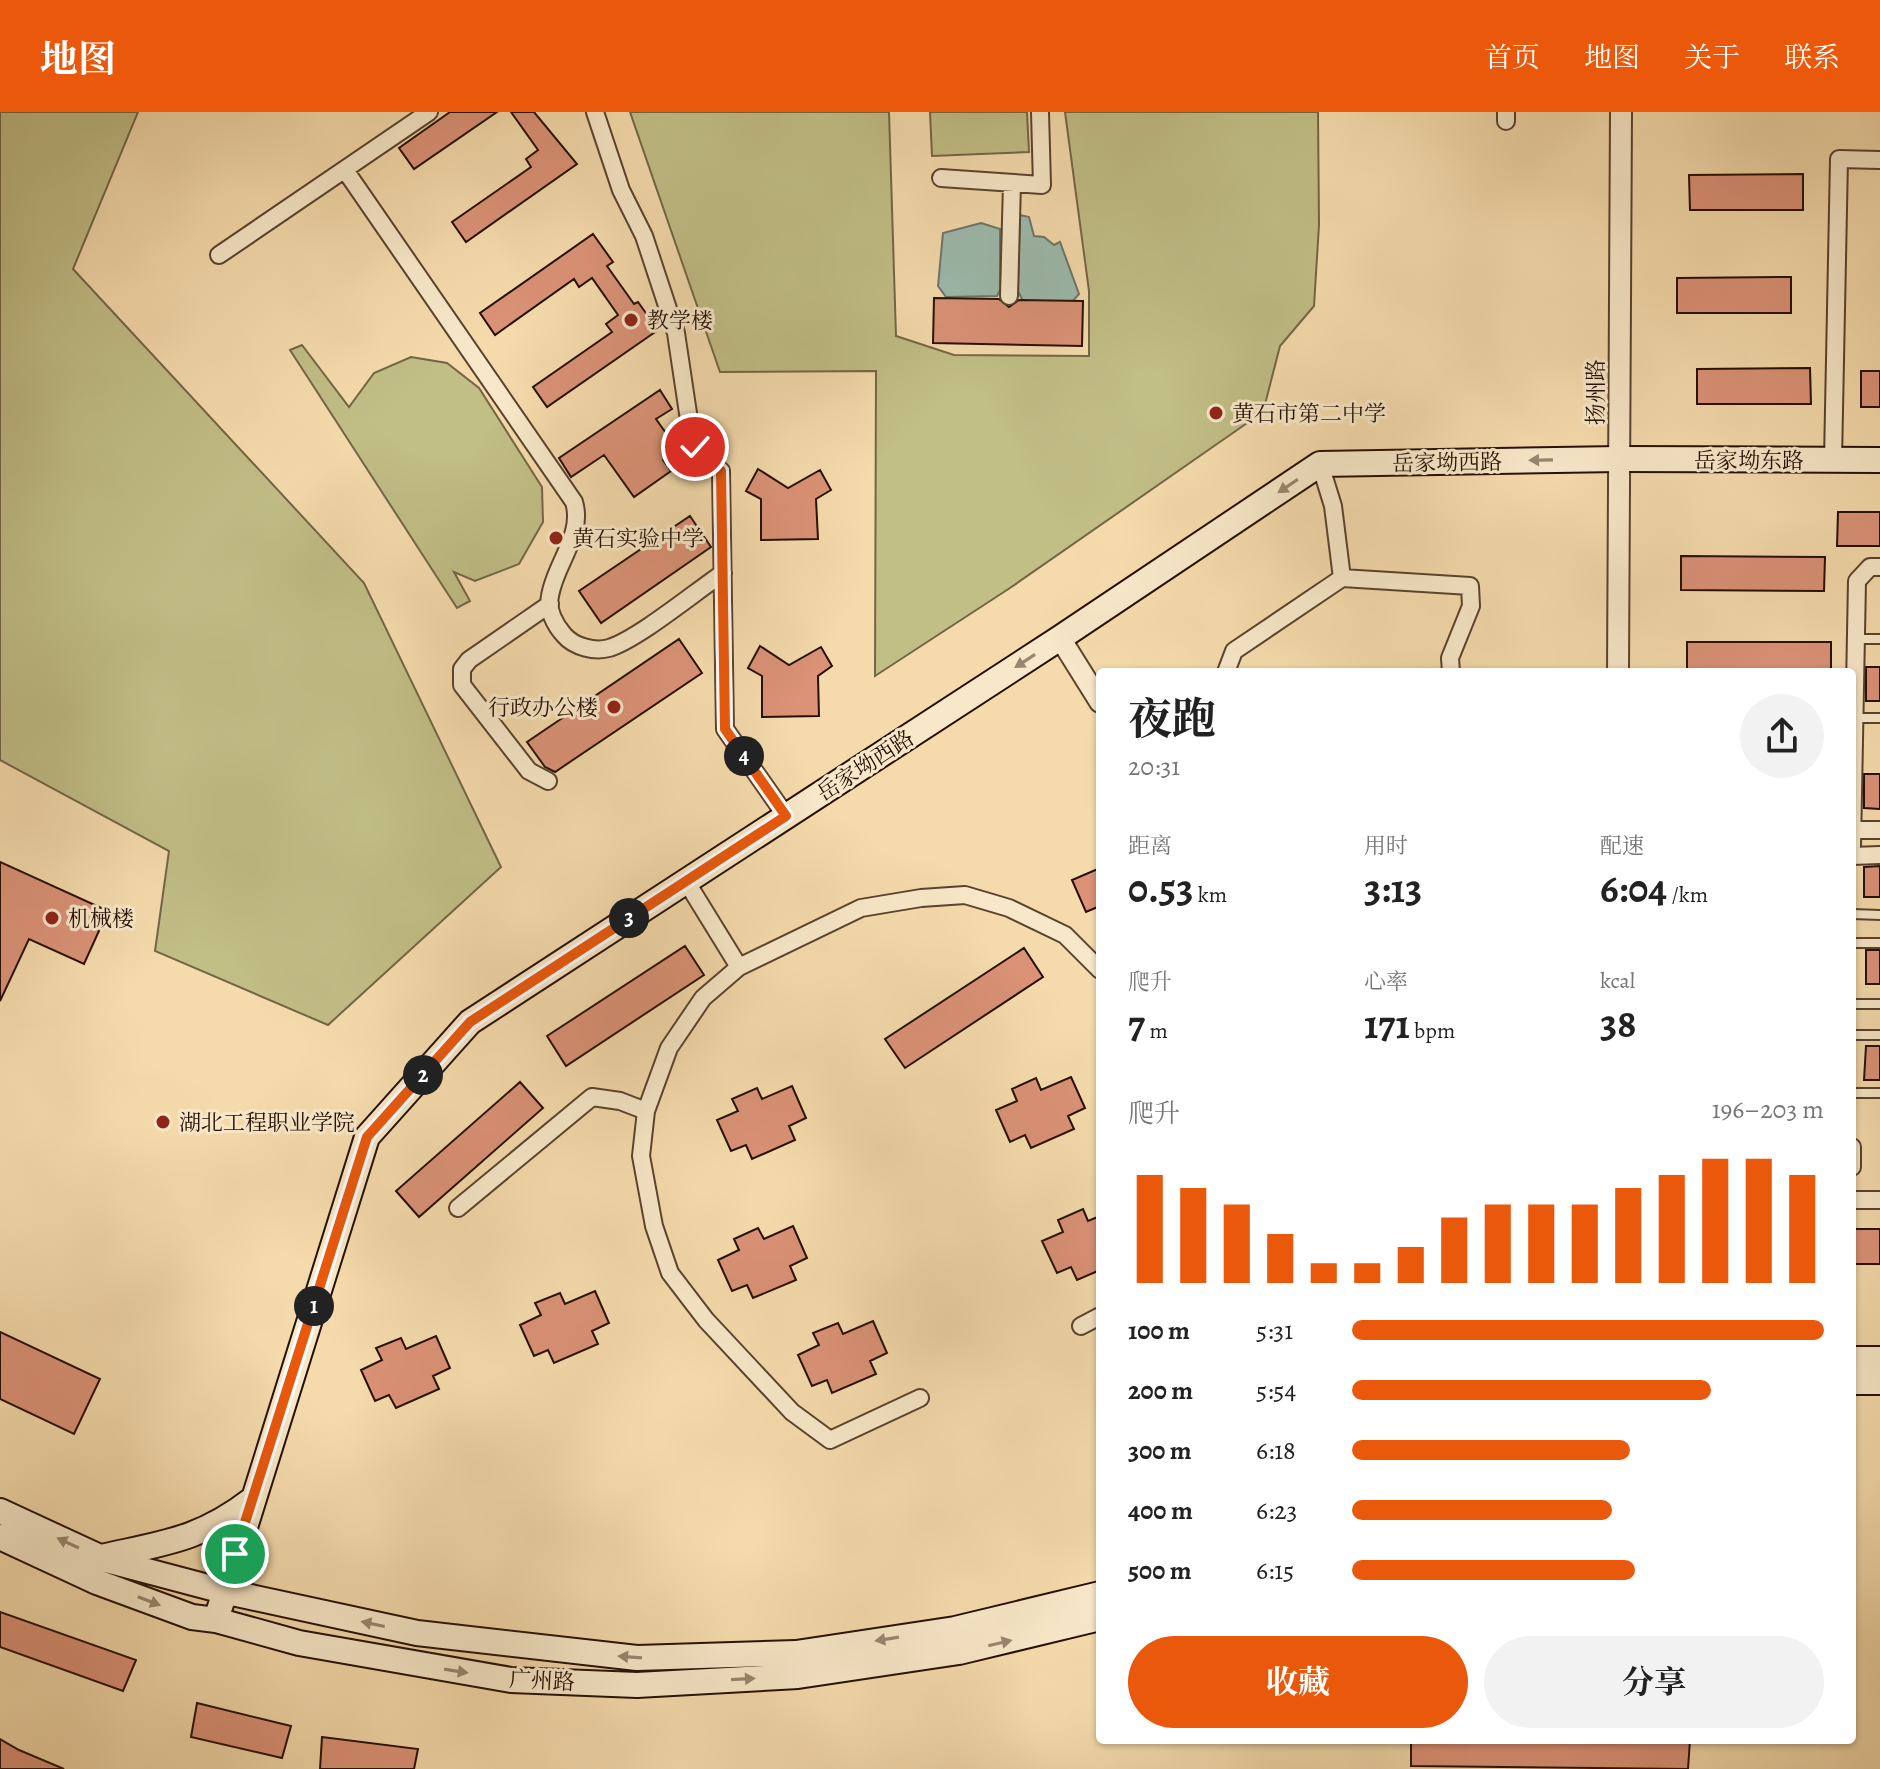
<!DOCTYPE html>
<html lang="zh">
<head>
<meta charset="utf-8">
<style>
  body { margin:0; font-family:Alegreya,"Noto Serif SC",serif; background:#f2f2f2; color:#222; height:100vh; display:flex; flex-direction:column; font-size:30px; white-space:nowrap }
  * { box-sizing:border-box; margin:0 }
  p { font-size:26px; color:#767676 }
  .icon { flex:none; width:44px; height:44px; fill:none; stroke:currentColor; stroke-width:2; stroke-linecap:round; stroke-linejoin:round }
  .map { position:relative; flex:1; overflow:hidden }
  .panel { position:absolute; left:1096px; top:556px; width:760px; height:1076px; display:flex; flex-direction:column; background:#fff; border-radius:8px; box-shadow:0 2px 6px #0004 }
  .panel>* { flex:none }
  .pin { position:absolute; display:grid; place-items:center; width:68px; height:68px; color:#fff; margin:-34px; border:4px solid #fff; border-radius:50%; box-shadow:0 2px 8px #0007 }
  .km { position:absolute; width:40px; height:40px; margin:-20px; border-radius:50%; background:#222; color:#fff; font-size:22px; line-height:40px; text-align:center }
  .round { display:grid; place-items:center; flex:none; width:84px; height:84px; border-radius:42px; background:#f2f2f2 }
  .summary { display:flex; align-items:center; justify-content:space-between; height:136px; padding:0 32px }
  h1 { font-size:44px; font-weight:700; line-height:60px }
  .metrics { display:grid; grid-template-columns:repeat(3,1fr); gap:12px; height:136px; padding:8px 32px }
  .metrics div { display:grid; align-content:center }
  .metrics b { font-size:40px; font-weight:700 }
  .metrics small { font-size:22px; font-weight:400 }
  .metrics p { font-size:22px }
  .chart { height:224px; padding:16px 32px }
  .chart p { display:flex; justify-content:space-between }
  .chart svg { width:100%; height:144px; margin-top:8px; stroke:#ea580c; stroke-width:6 }
  .button { display:flex; gap:16px; margin-top:auto; padding:16px 32px }
  .button a { flex:1; height:92px; border-radius:48px; background:#ea580c; color:#fff; font-size:32px; font-weight:700; line-height:92px; text-align:center }
  .button a+a { background:#f2f2f2; color:#222 }
  ul { padding:0 32px; list-style:none; font-size:26px }
  li { display:grid; grid-template-columns:128px 96px 1fr; align-items:center; height:60px }
  li i { height:20px; border-radius:10px; background:#ea580c }
  header { display:flex; align-items:center; gap:48px; box-sizing:border-box; height:112px; padding:0 40px; background:#ea580c; color:#fff }
  header strong { font-size:38px }
  nav { display:flex; gap:44px; margin-inline-start:auto; font-size:28px }
  .map>svg:first-child { display:block }
  .green { fill:#c1be86; stroke:#736645; stroke-width:2 }
  .water { fill:#9cbbae; stroke:#6c766a; stroke-width:2 }
  .building { fill:#db9277; stroke:#250f04; stroke-width:2 }
  .lines { fill:none; stroke-linecap:round; stroke-linejoin:round }
  .service-casing { stroke:#59422e; stroke-width:12 }
  .minor-casing { stroke:#59422e; stroke-width:20 }
  .tertiary-casing { stroke:#59422e; stroke-width:24 }
  .secondary-casing { stroke:#250f04; stroke-width:28 }
  .service { stroke:#f8e8c9; stroke-width:8 }
  .minor { stroke:#f8e8c9; stroke-width:16 }
  .tertiary { stroke:#f8e8c9; stroke-width:20 }
  .secondary { stroke:#f8e8c9; stroke-width:24 }
  .oneway { fill:#998670 }
  .route-casing { stroke:#fff; stroke-width:16 }
  .route { stroke:#ea580c; stroke-width:10 }
  .poi-dot { fill:#8f2418; stroke:#f8e8c9; stroke-width:3 }
  .labels { text-anchor:middle; stroke-width:6; stroke-linejoin:round; paint-order:stroke }
  .poi-label { font-size:22px; fill:#250f04; stroke:#f8e8c9; text-anchor:start }
  .street-label { font-size:22px; fill:#250f04; stroke:#f8e8c9 }
</style>
</head>
<body>
<header>
<strong>地图</strong>
<nav><a>首页</a><a>地图</a><a>关于</a><a>联系</a></nav>
</header>
<div class="map">
<svg width="1880" height="1657" viewBox="0 0 1880 1657">
  <rect width="100%" height="100%" fill="#f5dbac"/>
  <filter id="stains"><feTurbulence type="fractalNoise" baseFrequency=".0025" numOctaves="4"/><feColorMatrix values="0 0 0 0 .2 0 0 0 0 .09 0 0 0 0 .02 0 0 0 .5 -.17"/></filter>
  <radialGradient id="worn" r=".72"><stop offset=".6" stop-color="#630" stop-opacity="0"/><stop offset="1" stop-color="#630" stop-opacity=".3"/></radialGradient>
  <path class="green" d="M0 0H138L73 157 364 471 501 755 328 913 155 839 169 739 0 648Z
    M630 0H889L896 224 954 243 1089 244V179L1065 0H1318L1319 113 1314 194 1280 234 1263 300 1010 476 875 564 876 259 720 260Z
    M930 0H1027L1029 40 932 44Z
    M302 233 349 295 374 261 411 245 447 251 479 276 542 375 543 410 519 452 475 469 454 460 470 489 457 496 290 238Z"/>
  <path class="water" d="M1020 103 1029 105 1034 124 1044 125 1054 133 1060 130 1079 182 1071 191H1024L1018 179Z
    M981 111 1000 117V178L997 184 946 185 938 174 943 121Z"/>
  <path class="building" d="M450 0H497L414 57 399 36Z
    M511 0H534L577 52 466 130 452 110 531 55 526 47 538 38Z
    M1803 62V98H1690L1689 63Z
    M593 122 613 150 607 154 634 192 638 190 658 218 547 295 533 275 612 220 606 212 618 203 592 166 579 175 574 167 495 223 480 201Z
    M1791 165V201H1677V166Z
    M934 186 999 187 1009 195 1019 188 1083 189 1082 234 933 231Z
    M1810 256 1811 292H1697V257Z
    M1861 259H1880V295H1861Z
    M660 278 672 297 656 307 668 324 665 327 674 340 663 348 671 359 634 385 604 343 571 365 559 346Z
    M758 357 788 376 820 358 831 378 816 387 818 427 761 428V387L746 379Z
    M1838 400H1880V434H1837Z
    M690 404 711 435 601 511 579 479Z
    M1681 444 1825 445 1824 479 1681 478Z
    M679 527 702 561 555 660 545 655 527 630Z
    M1687 530H1831V560H1687Z
    M760 534 789 553 821 535 832 554 818 564 819 604 762 605V564L748 556Z
    M1866 555H1880V589H1866Z
    M1864 662H1880V697L1864 696Z
    M0 750 108 799 84 852 29 827 0 889Z
    M1880 754V785H1864V755Z
    M1100 756V794L1086 800 1072 768Z
    M685 834 704 863 566 954 547 924Z
    M1024 836 1043 865 905 956 885 927Z
    M1866 838H1880V872H1866Z
    M1866 934H1880V968H1864Z
    M1071 965 1085 996 1068 1004 1074 1017 1031 1036 1025 1023 1010 1030 996 998 1017 989 1012 977 1036 966 1041 978Z
    M520 970 543 996 419 1105 396 1079Z
    M792 974 806 1006 789 1014 795 1028 752 1047 746 1033 731 1039 717 1008 738 999 732 987 757 976 762 987Z
    M1083 1097 1088 1109 1100 1104V1158L1077 1168 1071 1155 1057 1161 1042 1129 1063 1120 1058 1108Z
    M793 1114 807 1146 790 1154 796 1168 753 1186 747 1173 732 1179 718 1148 739 1138 734 1127 758 1116 764 1127Z
    M1854 1117H1880V1152H1854Z
    M595 1179 609 1211 592 1219 598 1232 554 1251 548 1238 534 1244 520 1213 541 1203 535 1191 560 1181 565 1192Z
    M873 1209 887 1241 870 1249 876 1262 832 1281 827 1268 812 1274 798 1243 819 1233 813 1221 838 1211 843 1222Z
    M0 1220 100 1267 74 1322 0 1287Z
    M436 1224 450 1256 433 1264 439 1277 396 1296 389 1283 375 1289 361 1258 382 1248 376 1236 401 1226 406 1237Z
    M0 1500 136 1548 123 1579 0 1535Z
    M197 1591 291 1614 282 1646 191 1625Z
    M322 1625 418 1637 414 1657H320Z
    M0 1627 19 1638 64 1657H0Z
    M1411 1628H1690L1688 1657 1411 1654Z"/>
  <g class="lines">
    <g class="service-casing">
      <path id="service" d="M1856 527H1880
        M1855 606H1880
        M1852 802 1880 803
        M1852 831H1880
        M1852 892H1880
        M1852 923H1880
        M1852 981H1880"/>
    </g>
    <g class="minor-casing">
      <path id="minor" d="M595 0 621 78 644 124 676 221 692 328 695 335 721 359 725 617 786 704
        M1506 9V0
        M345 58 574 390C584 423 555 452 550 484 547 498 555 513 564 523 574 535 595 540 609 536 638 527 695 480 723 461
        M941 66 1042 73 1040 0
        M219 143 429 0
        M1009 184 1012 71
        M1833 348 1839 47 1880 48
        M1320 352 1333 394 1342 466
        M1226 560 1234 539 1342 466 1470 474 1471 494 1450 546 1451 560
        M548 669 529 659 462 573V557L469 548 550 492
        M1852 718H1880
        M1852 734 1857 469 1870 455H1880
        M1852 744 1880 743
        M686 769 739 855 861 796 921 786 965 783 1009 796 1065 823 1100 858
        M739 855 703 886 669 936 646 999 641 1044 654 1114 670 1161 706 1208 792 1300 830 1328 920 1286
        M1852 1035V1055
        M1852 1088H1880
        M458 1096 592 985 620 989 646 999
        M1081 1214 1100 1204"/>
    </g>
    <g class="tertiary-casing">
      <path id="tertiary" d="M1060 526 1100 590
        M1618 560 1621 0"/>
    </g>
    <g class="secondary-casing">
      <path id="secondary" d="M1852 1247H1880
        M1852 1270H1880
        M0 1399 106 1448 223 1479 417 1521 637 1546 796 1541 955 1517 1100 1482
        M0 1425 97 1470 192 1505 216 1508 299 1531 511 1568 637 1573 798 1564 959 1540 1100 1506
        M101 1445C164 1431 200 1428 253 1387
        M216 1508 367 1025 470 910 1060 526 1320 352 1619 347 1880 348"/>
    </g>
    <use href="#service" class="service"/>
    <use href="#minor" class="minor"/>
    <use href="#tertiary" class="tertiary"/>
    <use href="#secondary" class="secondary"/>
  </g>
  <defs><path id="oneway-solid" d="M-6-.8H1V-3.2L6.5 0L1 3.2V.8H-6Z" transform="scale(2)"/></defs>
  <g class="oneway">
    <use href="#oneway-solid" transform="translate(1541 348) rotate(179)"/>
    <use href="#oneway-solid" transform="translate(1288 374) rotate(146)"/>
    <use href="#oneway-solid" transform="translate(1025 549) rotate(147)"/>
    <use href="#oneway-solid" transform="translate(68 1431) rotate(-155)"/>
    <use href="#oneway-solid" transform="translate(149 1489) rotate(21)"/>
    <use href="#oneway-solid" transform="translate(373 1512) rotate(-168)"/>
    <use href="#oneway-solid" transform="translate(887 1527) rotate(171)"/>
    <use href="#oneway-solid" transform="translate(1000 1531) rotate(-13)"/>
    <use href="#oneway-solid" transform="translate(630 1545) rotate(-176)"/>
    <use href="#oneway-solid" transform="translate(456 1559) rotate(9)"/>
    <use href="#oneway-solid" transform="translate(743 1567) rotate(-3)"/>
  </g>
  <g class="lines">
    <g class="route-casing">
      <path id="route" d="M235 1442 367 1025 470 910 786 704 725 617 721 359 695 335"/>
    </g>
    <use href="#route" class="route"/>
  </g>
  <g class="poi-dot">
    <circle cx="631" cy="208" r="8"/>
    <circle cx="1216" cy="301" r="8"/>
    <circle cx="556" cy="426" r="8"/>
    <circle cx="614" cy="595" r="8"/>
    <circle cx="52" cy="806" r="8"/>
    <circle cx="163" cy="1010" r="8"/>
  </g>
  <g class="labels">
    <g class="poi-label">
      <text x="647" y="216">教学楼</text>
      <text x="1232" y="309">黄石市第二中学</text>
      <text x="572" y="434">黄石实验中学</text>
      <text x="598" y="603" text-anchor="end">行政办公楼</text>
      <text x="68" y="814">机械楼</text>
      <text x="179" y="1018">湖北工程职业学院</text>
    </g>
    <g class="street-label">
      <text transform="translate(1595 280) rotate(-90)" y="8">扬州路</text>
      <text x="1749" y="356">岳家坳东路</text>
      <text transform="translate(1447 350) rotate(-1)" y="8">岳家坳西路</text>
      <text transform="translate(865 653) rotate(-33)" y="8">岳家坳西路</text>
      <text transform="translate(542 1568) rotate(3)" y="8">广州路</text>
    </g>
  </g>
  <rect width="100%" height="100%" filter="url(#stains)"/>
  <rect width="100%" height="100%" fill="url(#worn)"/>
</svg>
<div class="pin" style="left:235px;top:1442px;background:#1e9e55"><svg class="icon" aria-label="arrive" viewBox="0 0 24 24"><path d="M6 21V4h12l-3 4 3 4H6"/></svg></div>
<div class="pin" style="left:695px;top:335px;background:#d93025"><svg class="icon" aria-label="check" viewBox="0 0 24 24"><path d="M5 12l5 5 9-10"/></svg></div>
<b class="km" style="left:314px;top:1194px">1</b>
<b class="km" style="left:423px;top:963px">2</b>
<b class="km" style="left:629px;top:806px">3</b>
<b class="km" style="left:744px;top:644px">4</b>
<section class="panel">
<div class="summary"><div><h1>夜跑</h1><p>20:31</p></div><a class="round"><svg class="icon" aria-label="share" viewBox="0 0 24 24"><path d="M12 15V3M7 8l5-5 5 5M5 13v7h14v-7"/></svg></a></div>
<div class="metrics">
<div><p>距离</p><b>0.53<small> km</small></b></div>
<div><p>用时</p><b>3:13</b></div>
<div><p>配速</p><b>6:04<small> /km</small></b></div>
</div>
<div class="metrics">
<div><p>爬升</p><b>7<small> m</small></b></div>
<div><p>心率</p><b>171<small> bpm</small></b></div>
<div><p>kcal</p><b>38</b></div>
</div>
<div class="chart"><p><span>爬升</span>196–203 m</p>
<svg viewBox="0 0 160 44" preserveAspectRatio="none"><path d="M5 44V11M15 44V15M25 44V20M35 44V29M45 44V38M55 44V38M65 44V33M75 44V24M85 44V20M95 44V20M105 44V20M115 44V15M125 44V11M135 44V6M145 44V6M155 44V11"/></svg>
</div>
<ul>
<li><b>100 m</b>5:31<i style="width:100%"></i></li>
<li><b>200 m</b>5:54<i style="width:76%"></i></li>
<li><b>300 m</b>6:18<i style="width:59%"></i></li>
<li><b>400 m</b>6:23<i style="width:55%"></i></li>
<li><b>500 m</b>6:15<i style="width:60%"></i></li>
</ul>
<div class="button"><a>收藏</a><a>分享</a></div>
</section>
</div>
</body>
</html>
